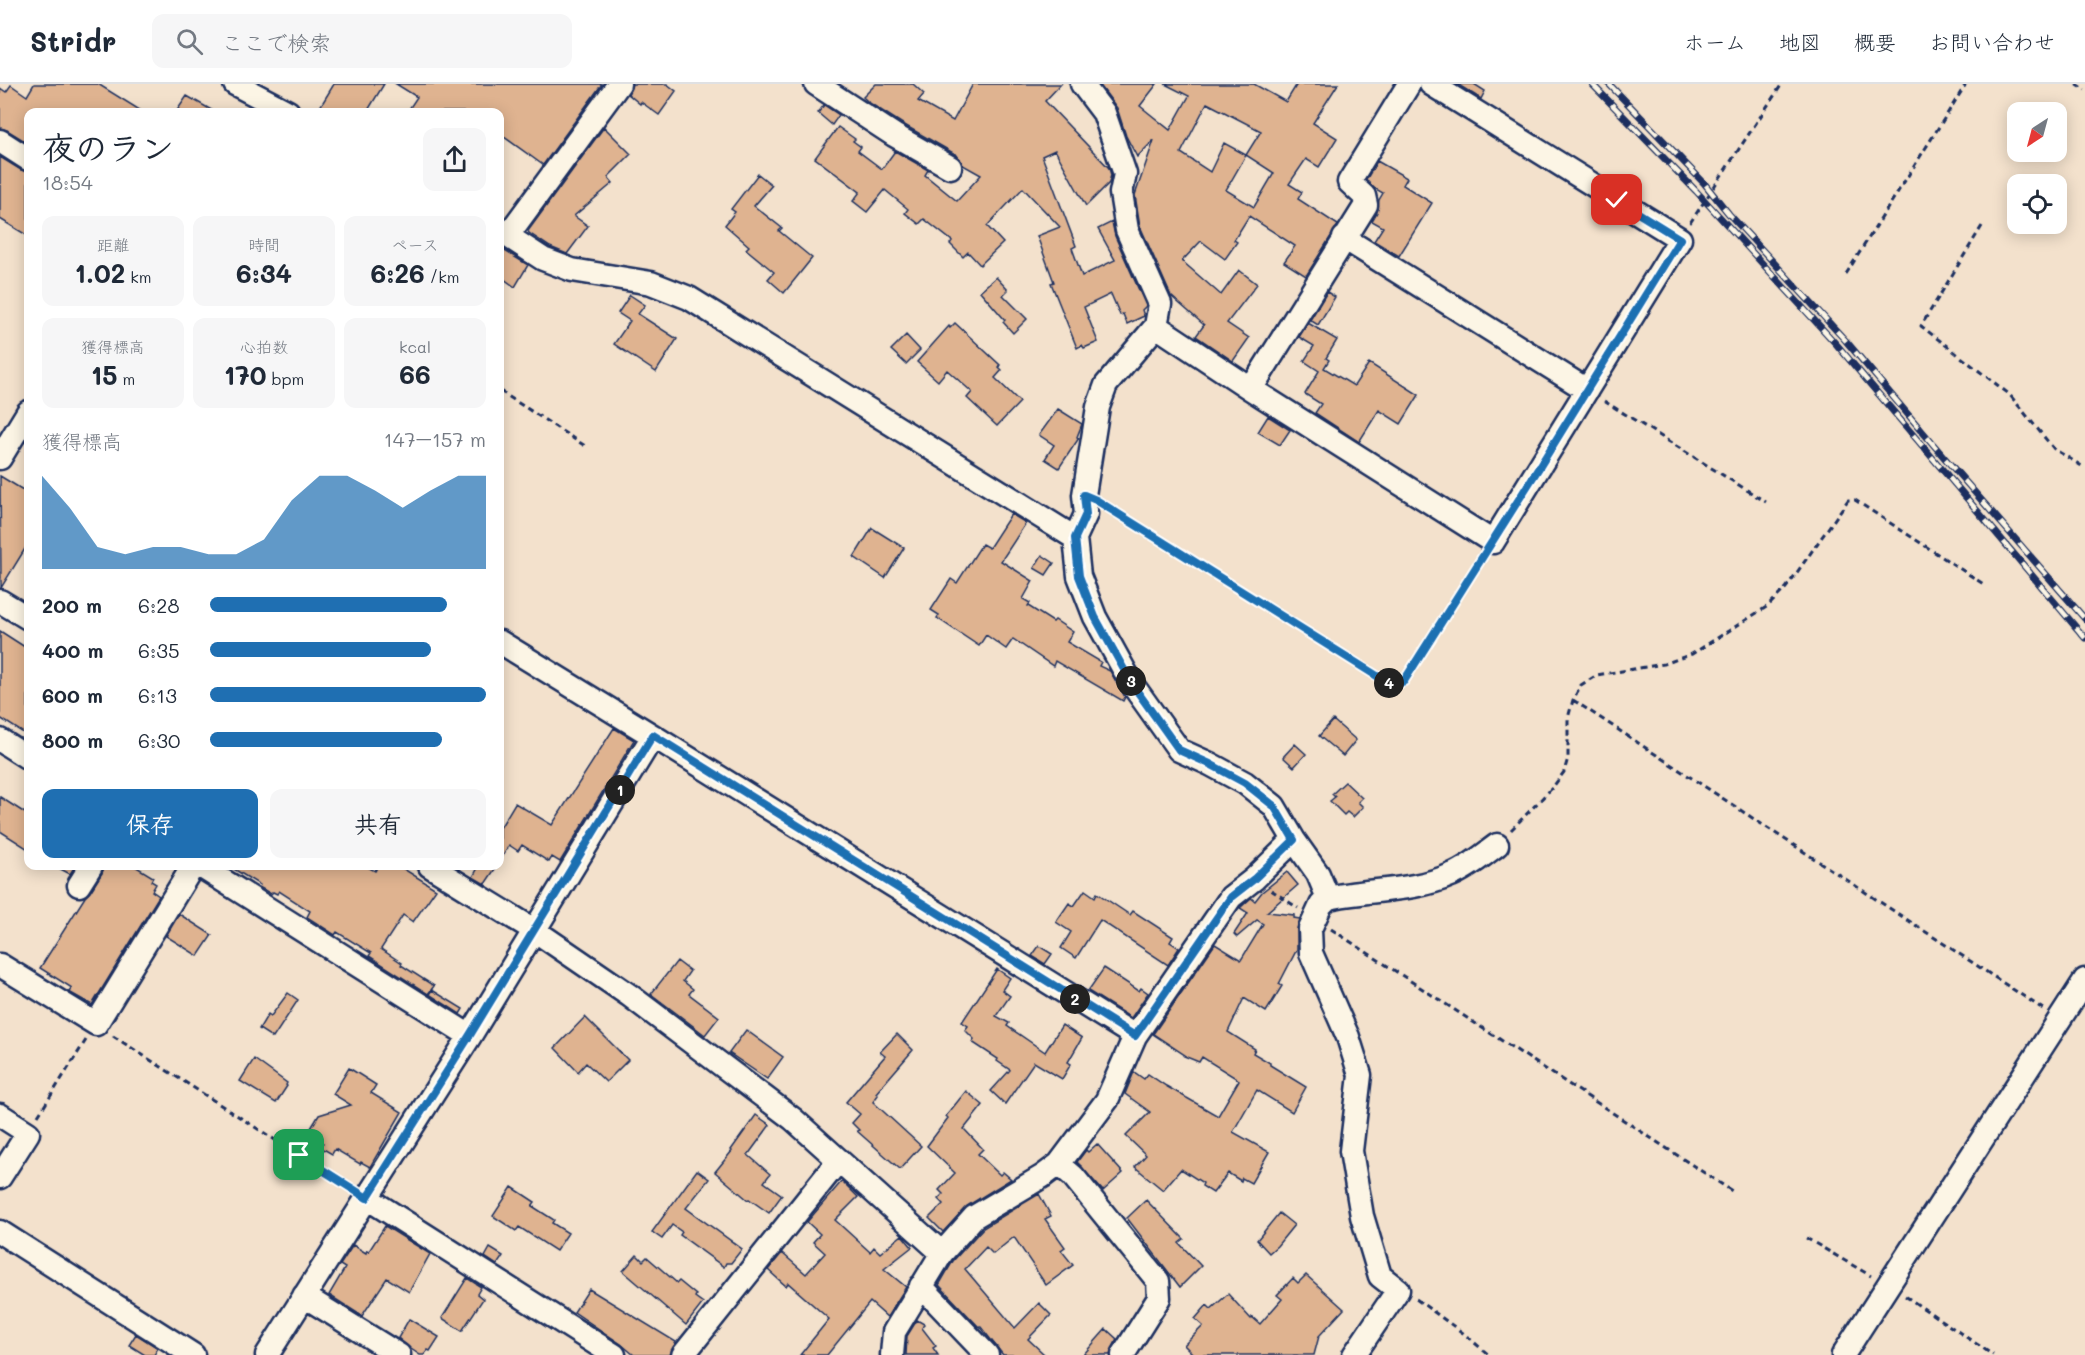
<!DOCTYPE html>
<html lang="ja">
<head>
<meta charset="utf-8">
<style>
  body { margin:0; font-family:Mali,"Klee One",sans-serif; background:#f6f6f7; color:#1f2937; height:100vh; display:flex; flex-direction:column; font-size:22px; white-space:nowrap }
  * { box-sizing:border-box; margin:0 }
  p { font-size:20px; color:#747a83 }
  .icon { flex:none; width:33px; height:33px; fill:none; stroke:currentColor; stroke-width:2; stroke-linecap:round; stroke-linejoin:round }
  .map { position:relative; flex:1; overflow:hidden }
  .drawer { position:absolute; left:24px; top:24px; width:480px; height:762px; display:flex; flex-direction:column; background:#fff; border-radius:12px; box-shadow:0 3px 15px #0003 }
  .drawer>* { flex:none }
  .needle { width:39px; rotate:216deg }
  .fabs { position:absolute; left:2007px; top:18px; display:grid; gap:12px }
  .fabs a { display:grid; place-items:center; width:60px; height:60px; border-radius:12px; background:#fff; box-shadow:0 3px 15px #0003; font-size:30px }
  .pin { position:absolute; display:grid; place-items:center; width:51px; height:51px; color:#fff; margin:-26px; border-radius:12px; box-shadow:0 3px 9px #0006 }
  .km { position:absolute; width:30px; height:30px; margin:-15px; border-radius:50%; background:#222; color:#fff; font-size:16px; line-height:30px; text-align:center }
  .round { display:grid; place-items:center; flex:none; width:63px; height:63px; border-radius:12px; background:#f6f6f7 }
  .headline { display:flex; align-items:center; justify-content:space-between; height:102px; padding:0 18px }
  h1 { font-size:33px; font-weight:700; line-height:45px }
  .metrics { display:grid; grid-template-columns:repeat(3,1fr); gap:9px; height:102px; padding:6px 18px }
  .metrics div { display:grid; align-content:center; border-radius:12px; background:#f6f6f7; text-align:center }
  .metrics b { font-size:26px; font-weight:700 }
  .metrics small { font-size:16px; font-weight:400 }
  .metrics p { font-size:16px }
  .chart { height:168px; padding:12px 18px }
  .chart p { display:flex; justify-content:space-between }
  .chart svg { width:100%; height:108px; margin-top:6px; fill:#1f6fb2; opacity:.7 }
  .cta { display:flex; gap:12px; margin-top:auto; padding:12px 18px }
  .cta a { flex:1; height:69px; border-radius:12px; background:#1f6fb2; color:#fff; font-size:24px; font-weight:700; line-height:69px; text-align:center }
  .cta a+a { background:#f6f6f7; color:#1f2937 }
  ul { padding:0 18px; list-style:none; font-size:20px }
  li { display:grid; grid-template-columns:96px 72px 1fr; align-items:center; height:45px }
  li i { height:15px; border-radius:8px; background:#1f6fb2 }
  header { display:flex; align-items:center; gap:36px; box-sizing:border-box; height:84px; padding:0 30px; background:#fff; border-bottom:2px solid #e0e1e3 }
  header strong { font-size:28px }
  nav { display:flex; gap:33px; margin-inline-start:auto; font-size:21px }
  .search { width:420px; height:54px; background:#f6f6f7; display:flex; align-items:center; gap:15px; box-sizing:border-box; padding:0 21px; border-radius:12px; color:#747a83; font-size:22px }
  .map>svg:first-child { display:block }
  .building { fill:#dfb390; stroke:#1b2f5e; stroke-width:1.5; fill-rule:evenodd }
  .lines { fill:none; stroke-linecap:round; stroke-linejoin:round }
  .minor-casing { stroke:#1b2f5e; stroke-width:27 }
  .path { stroke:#1b2f5e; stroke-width:3; stroke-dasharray:6 4.5; stroke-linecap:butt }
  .minor { stroke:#fcf5e5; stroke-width:22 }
  .rail-casing { stroke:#1b2f5e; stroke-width:7 }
  .rail { stroke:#fcf5e5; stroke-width:4.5; stroke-dasharray:14; stroke-linecap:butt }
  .route-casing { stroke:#fff; stroke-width:12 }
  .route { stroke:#1f6fb2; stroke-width:8 }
</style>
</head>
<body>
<header>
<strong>Stridr</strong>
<div class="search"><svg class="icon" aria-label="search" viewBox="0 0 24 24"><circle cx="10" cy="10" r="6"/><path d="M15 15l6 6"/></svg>ここで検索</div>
<nav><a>ホーム</a><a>地図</a><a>概要</a><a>お問い合わせ</a></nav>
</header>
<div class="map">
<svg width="2085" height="1271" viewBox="0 0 2085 1271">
  <rect width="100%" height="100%" fill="#f3e1cc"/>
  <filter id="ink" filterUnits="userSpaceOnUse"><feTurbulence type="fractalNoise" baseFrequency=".0167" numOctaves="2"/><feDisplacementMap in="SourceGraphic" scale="12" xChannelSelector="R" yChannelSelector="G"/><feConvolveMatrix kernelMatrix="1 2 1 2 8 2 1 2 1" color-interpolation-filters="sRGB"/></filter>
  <g filter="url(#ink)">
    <path class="building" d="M34 0H98L143 28H28V59L7 46 0 44V4L6 8 11 1 27 12Z
      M334 0H384L367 28H317Z
      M396 0H602L543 81 500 50V28H407L417 13Z
      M632 0H667L676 7 659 31 641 18 640 20 628 10Z
      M876 0H913L924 10 918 17 953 37 973 0H1061L1045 17 1109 84 1111 91 1109 99 1086 122 1055 66 1042 72 1076 162 1072 164 1082 192 1115 176 1098 145 1112 138 1115 152 1146 222 1142 226 1144 232 1127 240 1123 230 1120 231 1111 210 1084 223 1098 258 1084 264 1082 261 1077 264 1051 199 1054 198 1037 152 1060 143 1023 104 987 142 1003 159 980 181 968 168 963 173 950 160 952 157 924 135 919 140 905 129 908 125 885 106 867 128 853 117 860 108 815 74 838 43 855 55 853 57 861 63 858 67 882 85 895 67 928 86 925 91 957 117 981 91 963 81 957 71 901 39 868 18 863 13Z
      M1099 0H1157L1140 22 1170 46 1189 12 1165 0H1254L1286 18 1297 0H1338L1313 39 1337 54 1319 83 1306 75 1289 100 1302 108 1298 115 1338 141 1306 192 1284 178 1295 162 1249 132 1234 156 1237 158 1225 175 1201 157 1182 177 1221 211 1239 186 1257 200 1227 239 1249 254 1233 277 1196 252 1204 241 1171 212 1140 142 1135 111 1154 56 1137 73 1126 52 1117 24ZM1207 19 1261 47 1246 71 1274 89 1254 123 1226 106 1246 71 1224 59 1210 88 1181 69Z
      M1457 0H1474L1485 7 1481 15Z
      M187 12 215 28H176Z
      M824 21 839 31 832 41 818 29Z
      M604 43 631 70 608 93 613 99 574 132 588 142 567 170 550 163 529 149 528 147Z
      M0 73 21 86 28 88V152L0 135Z
      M1377 77 1407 94 1403 101 1432 119 1399 172 1374 157 1383 143 1372 137 1377 128 1379 116 1383 109 1374 104 1366 96Z
      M758 90 772 101 754 122 782 144 779 147 812 174 784 209 768 195 774 188 746 165 749 162 725 141 735 128 731 125Z
      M500 164 528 181 515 203 500 192Z
      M996 193 1008 206 1003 211 1027 235 1013 249 1003 238 1005 236 980 207Z
      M1327 208 1335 213 1318 241 1310 236Z
      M630 211 645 221 638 230 677 255 656 288 614 260 630 237 618 229Z
      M955 239 1000 281 999 283 1002 286 995 294 1020 318 997 342 967 314 972 308 947 286 938 297 917 278 949 242 950 244Z
      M1308 239 1337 256 1326 274 1329 276 1324 284 1354 302 1369 279 1419 311 1401 340 1379 326 1359 358 1315 329 1321 320 1305 310 1319 287 1304 277 1314 262 1299 253Z
      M906 251 920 266 906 280 891 266Z
      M1058 325 1082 340 1077 353 1079 354 1059 384 1045 375 1054 361 1039 351Z
      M1268 332 1290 346 1280 361 1258 348Z
      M0 392 28 409V460L1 504Z
      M1011 430 1026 439 1001 477 1033 497 1023 515 1030 519 1028 522 1053 538 1055 536 1073 548 1067 558 1101 578 1099 582 1110 587 1125 613 1123 617 1055 577 1053 582 1013 555 1006 565 986 551 979 562 937 534 939 531 931 526 951 495 957 499 982 460 989 464Z
      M872 444 904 464 885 494 854 473Z
      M1042 471 1054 479 1046 491 1034 484Z
      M0 547 28 565V652L0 634Z
      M1333 636 1356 656 1343 672 1319 652Z
      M614 644 634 656 560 778 552 773 549 778 522 761 518 767 509 761 500 777V744L515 719 552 741Z
      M1295 660 1306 670 1294 683 1283 673Z
      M1345 698 1362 714 1358 718 1363 723 1353 733 1347 728 1344 731 1330 717 1335 713 1332 710Z
      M0 713 28 731V765L0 747Z
      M55 782H75L70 790Z
      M104 782H135L153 793 151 797 156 800 152 807 159 812 92 921 69 908 72 904 40 884 85 813 90 808 102 789Z
      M229 782H366L375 787 378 782H399L436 805 413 838 403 831 381 865 402 879 401 881 434 902 428 910 369 872 371 869 337 848 335 851 307 833 310 827 279 807 277 810 273 808 271 810 259 803 260 801Z
      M479 782H497L485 800 473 793Z
      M1287 788 1298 801 1267 828 1294 831V834L1300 835 1297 845V865L1279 900 1282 902 1266 928 1244 914 1228 948 1255 965 1253 969 1270 979V981L1306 1003 1292 1028 1257 1006 1233 1048 1269 1068 1251 1099 1242 1094 1241 1097 1228 1089 1213 1109 1202 1102 1203 1099 1181 1085 1163 1106 1135 1083 1146 1071 1126 1052 1150 1028 1125 1010 1134 988 1144 995 1148 990 1166 1002 1218 1032 1239 996 1202 973 1199 978 1184 972 1185 971 1153 950 1215 860 1241 876 1263 840 1257 836 1237 853 1234 850 1248 829 1240 824 1251 814 1255 817 1262 808Z
      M1085 806 1095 813 1097 809 1130 831 1133 827 1173 853 1170 858 1179 864 1168 881 1100 836 1076 874 1061 864 1071 848 1056 838 1069 819 1074 822Z
      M179 830 212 851 198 872 166 852Z
      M1039 862 1052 870 1045 880 1032 872Z
      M677 877 690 887 683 897 693 905 689 910 719 933 705 951 651 910Z
      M1104 884 1139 907 1141 904 1148 909 1131 934 1088 907Z
      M997 885 1010 894 1002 906 1010 912 996 932 1009 939 1007 942 1045 968 1062 941 1082 954 1068 978 1071 980 1062 995 1034 978 1005 1020 991 1007 1010 986 997 977 998 975 972 958 974 955 965 946 968 942 962 938Z
      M432 906 463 925 460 930 429 910Z
      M288 909 298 916 273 954 259 945 268 930 271 932Z
      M585 933 628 976 606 998 586 979 578 988 555 964Z
      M746 946 783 973 767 995 729 969Z
      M897 950 913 966 876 1009 878 1011 873 1018 921 1062 900 1085 857 1047 859 1046 852 1039 860 1030 846 1018 885 972 880 968Z
      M254 975 287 999 286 1001 287 1002 276 1019 240 997Z
      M349 984 376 1001 371 1009 402 1028 370 1083 361 1078 360 1080 335 1065 332 1070 320 1063 323 1059 308 1049 319 1031 351 1021 333 1010Z
      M966 1007 983 1021 964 1045 983 1065 978 1070 1000 1091 1003 1088 1011 1095 967 1122 943 1148 929 1134 943 1120 938 1115 943 1110 939 1106 955 1089 927 1062 948 1034 946 1032Z
      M756 1031 770 1041 748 1071 770 1090 764 1098 782 1111 769 1129 749 1115 748 1116 715 1088 732 1067 731 1066Z
      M1097 1060 1123 1089 1103 1107 1077 1078 1086 1066 1088 1068Z
      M697 1086 709 1095 686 1124 742 1165 731 1179H726L724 1183 680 1151 682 1148 672 1141 662 1155 652 1148Z
      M842 1097 858 1113 835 1136 870 1168 874 1163 880 1169 902 1151 912 1163 884 1185 906 1203 887 1233 870 1218 827 1271H800L829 1235 788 1199 786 1202 768 1186 782 1169 806 1190 825 1169 813 1158 820 1150 807 1138Z
      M512 1103 535 1118 532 1122 554 1136 552 1139 568 1149 556 1167 519 1143 516 1147 493 1132Z
      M1039 1110 1051 1132 1045 1135 1065 1163 1061 1166 1073 1181 1046 1201 1014 1153 993 1170 986 1163 965 1185 1015 1244 1039 1219 1051 1231 1028 1255 1045 1271H1003L980 1242 979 1243 939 1201 953 1177 983 1144Z
      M1146 1116 1184 1155 1179 1159 1201 1182 1180 1203 1127 1134Z
      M1279 1129 1294 1141 1277 1162 1269 1169 1257 1156Z
      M385 1142 430 1170 409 1208 387 1194 362 1232 329 1211 345 1184 340 1181 353 1161 366 1169 367 1166 369 1167Z
      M490 1164 503 1172 497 1181 485 1173Z
      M637 1171 643 1177 647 1173 677 1199 679 1197 696 1211 695 1213 703 1219 686 1241 623 1187Z
      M1306 1191 1344 1225 1319 1252 1314 1271H1194L1184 1261 1203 1242 1195 1235 1207 1221 1211 1225 1228 1210 1251 1235 1252 1233 1260 1240 1282 1215 1277 1211 1293 1194 1298 1199Z
      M467 1194 481 1203 477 1210 483 1215 462 1247 442 1234Z
      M589 1205 676 1258 670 1271H634L621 1260 574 1228Z
      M409 1235 439 1253 430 1267 428 1266 424 1271H420L411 1265 398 1254Z
      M917 1236 924 1240 922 1244 936 1262 933 1264 938 1271H906L907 1252Z
      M1106 1245 1117 1255 1110 1271H1083Z
      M136 1250 158 1264 154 1271H145L129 1261Z"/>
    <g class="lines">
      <g class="minor-casing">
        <path id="minor" d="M235 0 288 28
          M816 0 894 51 950 83
          M0 57 28 75
          M500 147 543 175 572 186 651 199 689 214 1075 454
          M508 151 619 0
          M1344 154 1587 306
          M1156 242 1251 305 1493 458 1680 155 1431 0
          M1251 305 1366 121 1364 112 1349 98 1409 0
          M0 374 28 328
          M0 517 28 534
          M500 558 653 652 1135 952
          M0 656 28 674
          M1294 756 1318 790 1328 814
          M200 782 470 952
          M430 782 534 846 629 911 793 1035 942 1169
          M79 801 91 782
          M0 881 96 940 193 782
          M0 1031 28 1049 0 1093
          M1059 1080 1073 1092 1158 1197 1159 1214 1123 1271
          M367 1114 614 1271
          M0 1148 193 1271
          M921 1202 987 1271
          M304 1212 399 1271
          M267 1271 470 952 653 652
          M683 1271 839 1076
          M892 1271 894 1248 942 1169 974 1133 1043 1092 1059 1080 1107 1016 1135 952 1231 813 1254 795 1294 756 1274 722 1245 699 1210 680 1179 666 1132 600 1095 533 1079 492 1075 454 1086 430 1084 411 1098 323 1106 301 1156 242 1160 220 1127 146 1121 109 1125 90 1104 29 1082 0
          M1354 1271 1398 1206 1380 1192 1362 1132 1351 1067 1360 991 1348 953 1311 869 1310 845 1321 821 1328 814C1368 805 1413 808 1451 791 1468 784 1482 772 1497 761
          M1843 1271 2085 896"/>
      </g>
      <path class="path" d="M2076 0 2085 6
        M1690 139 1782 0
        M1982 142 1921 242 2009 310 2054 365 2085 384
        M1846 190 1966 0
        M500 307 585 362
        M1604 317 1766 418
        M1105 421 1393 602 1404 597 1482 475
        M1573 616 2043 925
        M1511 746 1553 703 1564 688 1568 674V634L1573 616 1581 601 1597 591 1664 580 1692 570 1768 522 1786 504 1848 416H1855L1985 501
        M1271 806 1298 824
        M1331 845 1732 1107
        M113 952 350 1104
        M38 1032 86 956
        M1806 1154 1871 1192
        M1905 1212 1993 1271
        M1416 1215 1463 1249 1489 1271"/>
      <use href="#minor" class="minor"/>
      <g class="rail-casing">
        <path id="rail" d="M1592 0 1696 107 1837 261 2085 554
          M1609 0 1704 99 1729 130 1846 257 1943 372 2085 535"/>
      </g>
      <use href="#rail" class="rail"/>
    </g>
  </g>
  <g class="lines" filter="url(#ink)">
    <g class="route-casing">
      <path id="route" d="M299 1071 367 1114 470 951 653 651 1135 952 1231 813 1254 795 1294 756 1274 722 1245 699 1210 680 1179 666 1132 600 1095 533 1079 492 1075 454 1086 430 1084 411 1096 416 1393 602 1404 597 1540 382 1680 155 1617 116"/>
    </g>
    <use href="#route" class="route"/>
  </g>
</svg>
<div class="fabs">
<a><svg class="needle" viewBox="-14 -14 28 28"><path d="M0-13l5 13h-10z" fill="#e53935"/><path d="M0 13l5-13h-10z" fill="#747a83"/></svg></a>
<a><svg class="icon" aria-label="locate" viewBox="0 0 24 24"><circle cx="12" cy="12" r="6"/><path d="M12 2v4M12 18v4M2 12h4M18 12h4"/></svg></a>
</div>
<div class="pin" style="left:299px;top:1071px;background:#1e9e55"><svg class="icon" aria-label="arrive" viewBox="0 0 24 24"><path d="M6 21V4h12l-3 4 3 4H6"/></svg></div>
<div class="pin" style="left:1617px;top:116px;background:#d93025"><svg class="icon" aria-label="check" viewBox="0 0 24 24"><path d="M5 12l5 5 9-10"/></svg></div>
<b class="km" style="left:620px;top:706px">1</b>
<b class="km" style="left:1075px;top:915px">2</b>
<b class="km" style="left:1131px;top:597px">3</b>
<b class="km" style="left:1389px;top:599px">4</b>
<section class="drawer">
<div class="headline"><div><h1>夜のラン</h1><p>18:54</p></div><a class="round"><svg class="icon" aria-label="share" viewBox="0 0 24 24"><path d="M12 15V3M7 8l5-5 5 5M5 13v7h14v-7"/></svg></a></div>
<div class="metrics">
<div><p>距離</p><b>1.02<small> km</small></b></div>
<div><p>時間</p><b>6:34</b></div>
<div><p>ペース</p><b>6:26<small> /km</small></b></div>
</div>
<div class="metrics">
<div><p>獲得標高</p><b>15<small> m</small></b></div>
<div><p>心拍数</p><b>170<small> bpm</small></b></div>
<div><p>kcal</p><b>66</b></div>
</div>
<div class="chart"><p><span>獲得標高</span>147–157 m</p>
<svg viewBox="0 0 160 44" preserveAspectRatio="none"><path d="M0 44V6L10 19L20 35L30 38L40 35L50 35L60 38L70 38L80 32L90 16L100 6L110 6L120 12L130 19L140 12L150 6L160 6V44z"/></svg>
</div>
<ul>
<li><b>200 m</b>6:28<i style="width:86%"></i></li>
<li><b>400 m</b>6:35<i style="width:80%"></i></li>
<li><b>600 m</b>6:13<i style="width:100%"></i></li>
<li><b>800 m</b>6:30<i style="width:84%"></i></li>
</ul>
<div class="cta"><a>保存</a><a>共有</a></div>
</section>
</div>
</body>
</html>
